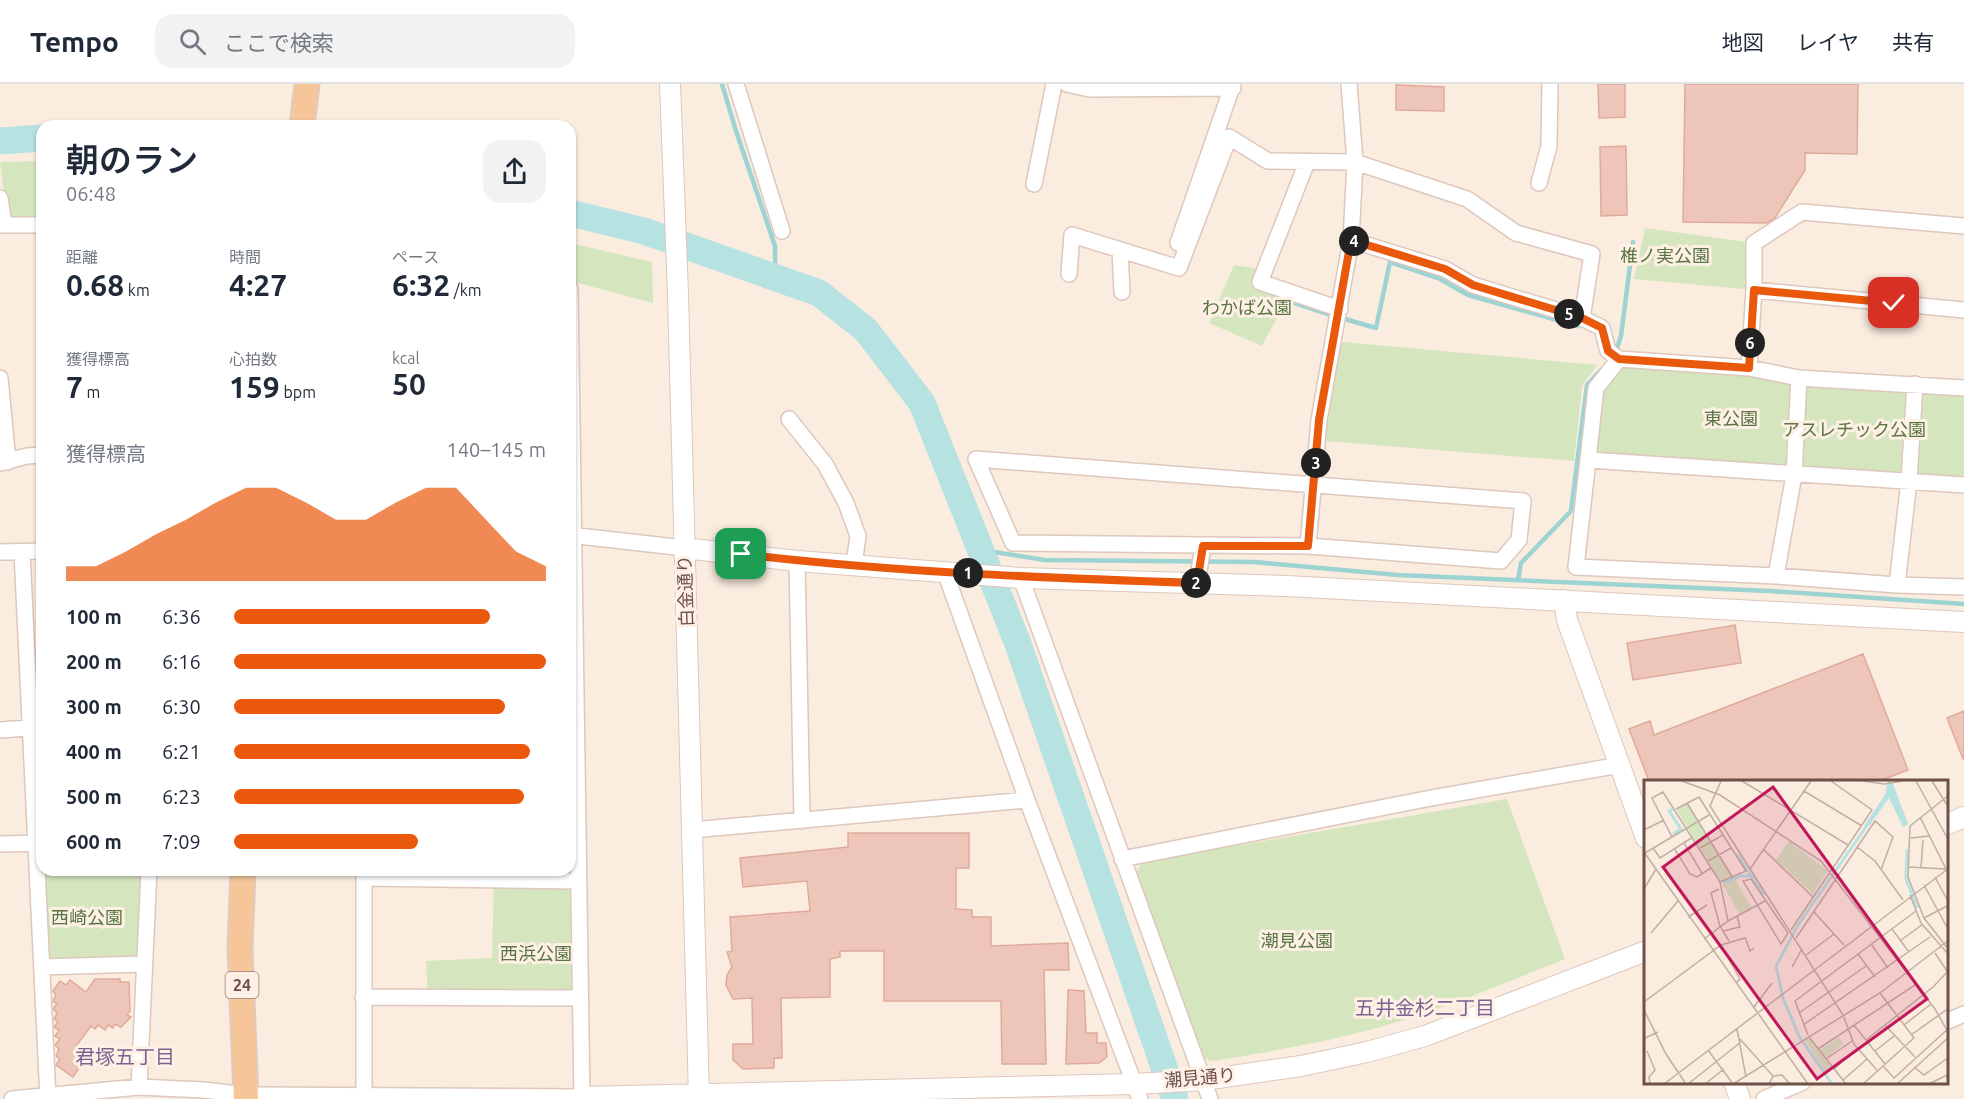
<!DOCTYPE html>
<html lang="ja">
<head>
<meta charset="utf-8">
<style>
  body { margin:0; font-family:Ubuntu,"Noto Sans JP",sans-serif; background:#f2f2f3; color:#1f2937; height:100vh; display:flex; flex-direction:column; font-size:22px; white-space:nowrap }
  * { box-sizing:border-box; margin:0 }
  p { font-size:20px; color:#747a83 }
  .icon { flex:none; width:33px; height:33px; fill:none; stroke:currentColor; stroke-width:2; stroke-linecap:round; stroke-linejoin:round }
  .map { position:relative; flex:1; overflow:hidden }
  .drawer { position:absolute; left:36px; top:36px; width:540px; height:756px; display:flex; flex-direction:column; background:#fff; border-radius:18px; box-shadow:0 2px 4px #0004 }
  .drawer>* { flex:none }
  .pin { position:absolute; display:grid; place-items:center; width:51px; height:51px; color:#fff; margin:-26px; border-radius:12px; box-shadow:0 3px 9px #0006 }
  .km { position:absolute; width:30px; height:30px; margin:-15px; border-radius:50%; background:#222; color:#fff; font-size:16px; line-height:30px; text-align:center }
  .round { display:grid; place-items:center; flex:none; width:63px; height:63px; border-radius:18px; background:#f2f2f3 }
  .headline { display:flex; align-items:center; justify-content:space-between; height:102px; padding:0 30px }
  h1 { font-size:33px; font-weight:600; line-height:45px }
  .figures { display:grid; grid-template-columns:repeat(3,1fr); gap:9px; height:102px; padding:6px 30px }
  .figures div { display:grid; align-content:center }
  .figures b { font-size:30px; font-weight:600 }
  .figures small { font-size:16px; font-weight:400 }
  .figures p { font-size:16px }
  .chart { height:168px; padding:12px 30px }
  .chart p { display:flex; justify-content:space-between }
  .chart svg { width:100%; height:108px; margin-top:6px; fill:#ea580c; opacity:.7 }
  ul { padding:0 30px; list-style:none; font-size:20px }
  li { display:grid; grid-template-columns:96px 72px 1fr; align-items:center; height:45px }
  li i { height:15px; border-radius:8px; background:#ea580c }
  header { display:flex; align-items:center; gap:36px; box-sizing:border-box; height:84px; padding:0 30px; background:#fff; border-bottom:2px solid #e0e1e3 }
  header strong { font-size:28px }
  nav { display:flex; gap:33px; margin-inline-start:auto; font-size:21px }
  .search { width:420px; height:54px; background:#f2f2f3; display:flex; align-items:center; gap:15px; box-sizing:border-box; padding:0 21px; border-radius:18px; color:#747a83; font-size:22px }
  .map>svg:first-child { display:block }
  .green { fill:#d5e6bf }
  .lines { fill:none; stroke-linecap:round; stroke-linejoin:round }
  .stream { stroke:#9dd3d3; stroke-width:4.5 }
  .river { stroke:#b6e2e2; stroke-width:27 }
  .building { fill:#eec6b9; stroke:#e0aa9a; stroke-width:1.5 }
  .minor-casing { stroke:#dec7bc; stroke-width:18 }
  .tertiary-casing { stroke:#dec7bc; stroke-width:22 }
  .primary-casing { stroke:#d7cecc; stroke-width:27 }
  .minor { stroke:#fff; stroke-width:15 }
  .tertiary { stroke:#fff; stroke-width:20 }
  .primary { stroke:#f6c69a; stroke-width:24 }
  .route-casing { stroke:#fff; stroke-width:12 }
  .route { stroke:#ea580c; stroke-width:8 }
  .labels { text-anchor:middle; stroke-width:6; stroke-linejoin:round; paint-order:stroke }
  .shield { fill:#fef0e5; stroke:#9a8178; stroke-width:1.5 }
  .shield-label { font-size:16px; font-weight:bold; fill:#6f5149 }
  .park-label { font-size:18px; fill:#587542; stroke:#fef0e5 }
  .street-label { font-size:18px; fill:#6f5149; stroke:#fef0e5 }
  .neighbourhood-label { font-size:20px; fill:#7c6492; stroke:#fef0e5 }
  .inset-river { fill:none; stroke:#b6e2e2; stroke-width:3 }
  .inset-road { fill:none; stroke:#c2aea3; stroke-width:1.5 }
  .view { fill:#c2185b; fill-opacity:0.15; stroke:#c2185b; stroke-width:3 }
  .inset-edge { fill:none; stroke:#6f5149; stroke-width:3 }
</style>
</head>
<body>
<header>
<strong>Tempo</strong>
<div class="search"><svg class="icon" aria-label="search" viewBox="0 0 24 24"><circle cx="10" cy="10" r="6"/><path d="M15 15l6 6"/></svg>ここで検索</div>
<nav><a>地図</a><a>レイヤ</a><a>共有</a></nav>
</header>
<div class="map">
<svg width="1964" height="1015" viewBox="0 0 1964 1015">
  <rect width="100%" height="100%" fill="#faecdf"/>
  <path class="green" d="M42 77V135L12 136 7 132 0 78Z
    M1645 144 1754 159V206L1634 195Z
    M570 159 652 178 653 219 570 197Z
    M1234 181 1265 186 1260 198 1290 209 1262 262 1209 239Z
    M1342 258 1597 281 1582 302 1574 377 1325 357 1327 329Z
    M1619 275 1964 304V401L1589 376 1596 304Z
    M1507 715 1565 875C1503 900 1441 926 1377 944 1322 959 1267 968 1212 977L1201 973 1137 788 1142 778Z
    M42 786H149L143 880 42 883Z
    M494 795 578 797 580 914 428 913 426 877 492 874Z"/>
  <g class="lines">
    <path class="stream" d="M722 0 736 47 775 162V194
      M1292 218 1331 231
      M1345 235 1376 244 1390 178 1438 194 1468 211 1578 242
      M1617 264 1621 252 1633 158
      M981 466 1045 476 1254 478 1398 491 1770 507 1964 520
      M1518 496 1521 479 1571 427 1587 301 1602 285"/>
    <path class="river" d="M0 57 42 54
      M570 129 644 147 819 209 866 246 922 319 1018 560 1175 1015"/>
  </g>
  <path class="building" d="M1598 0H1625V33L1599 34Z
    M1685 0H1858L1857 70 1805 69V86L1775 134 1767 139 1683 138Z
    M1396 1 1444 3V27L1396 26Z
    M1626 62 1627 131 1601 132 1600 63Z
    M1735 541 1741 579 1633 596 1627 559Z
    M1863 570 1908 686 1879 697H1649L1629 645 1650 637 1654 651Z
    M1964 627V675H1963L1947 634Z
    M848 749H969V784H956V825L972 826V833H991V862L1068 859 1069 886H1044L1046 980H1002L1001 917H884V867H840V873L830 875V913L781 914 782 974H774V984L743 985 733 976V960H753L752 914 733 915 726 901 727 891 732 883 727 868 732 867 730 833 810 827 807 797 743 803 740 774 848 763Z
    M95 895H120V898H129L130 927 127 931 131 933 121 943 115 940 113 944 108 941 105 946 98 941 95 945 91 942 76 962 81 965 77 971 81 974 77 979 80 982 73 993 56 981 60 975 56 972 59 965 55 961 60 955 55 952 59 946 54 943 58 938 54 935 57 929 53 925 57 920 53 917 56 911 53 907 60 897 66 901 70 896 86 908Z
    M1068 906 1084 907 1086 949H1097V959H1106L1107 973 1099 979 1066 980Z"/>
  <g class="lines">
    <g class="minor-casing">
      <path id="minor" d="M736 0 782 147
        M1067 0 1089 5 1233 4
        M1307 78 1260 198 1340 225
        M1539 99 1549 62 1550 0
        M1034 100 1054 0
        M0 114 4 141
        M0 141H42
        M1351 156 1445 185 1473 201 1582 234 1602 244 1608 267 1619 275 1749 284 1799 294 1964 304
        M1178 159 1233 0
        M1120 166 1122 208
        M1069 190 1072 151 1179 184 1229 53 1268 77 1355 78 1467 115 1516 149 1592 170 1582 234
        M570 205 582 1015
        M1754 206 1964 226
        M1619 275 1596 304 1576 483 1776 492 1897 501 1964 503
        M1749 284 1754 206V159L1802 128 1964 142
        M0 294 8 378
        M789 335 825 380 846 419 858 452 854 481
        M976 375 1523 417 1519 456 1501 477 1308 462 1013 459Z
        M1589 376 1964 401
        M0 379 27 372 42 371
        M570 451 684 464
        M1308 462 1319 336 1351 156 1355 78 1349 0
        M0 468 42 467
        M22 468 48 1015
        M797 477 802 737
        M945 488 1027 716 1140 1015
        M1776 492 1794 391 1799 294
        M1021 494 1210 1015
        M1197 499 1203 462
        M1897 501 1909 397 1915 300
        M0 646 29 644
        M692 746 1027 716
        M0 760 42 759
        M1122 775 1431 714 1620 681
        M364 786V1015
        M364 794 578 797
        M42 883 143 880
        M363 913 580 914
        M1948 937 1964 930
        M139 1003 149 786
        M12 1015 139 1003 204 1006 246 1011 582 1013
        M1764 1015 1803 998"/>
    </g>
    <g class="tertiary-casing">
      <path id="tertiary" d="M670 0 678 210 699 1015
        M684 464 797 477 1021 494 1286 502 1964 538
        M1564 516 1567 536 1646 754
        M1948 740 1964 733
        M1734 998 1740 1015
        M582 1013 1134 1000 1204 996 1301 982 1367 968 1425 952 1646 867"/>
    </g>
    <g class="primary-casing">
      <path id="primary" d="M302 42 307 0
        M243 786 240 865 246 1015"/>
    </g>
    <use href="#minor" class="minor"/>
    <use href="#tertiary" class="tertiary"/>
    <use href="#primary" class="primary"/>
  </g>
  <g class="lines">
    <g class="route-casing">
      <path id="route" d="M741 470C892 488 1045 494 1197 499L1203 462H1308L1319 336 1351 156 1445 185 1473 201 1582 234 1602 244 1608 267 1619 275 1749 284 1754 206 1894 219"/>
    </g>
    <use href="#route" class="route"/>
  </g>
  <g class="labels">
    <rect class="shield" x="225.5" y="888" width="33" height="26" rx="4.5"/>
    <g class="shield-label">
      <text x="242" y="907">24</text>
    </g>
    <g class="park-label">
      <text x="1665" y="178">椎ノ実公園</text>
      <text x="1247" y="230">わかば公園</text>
      <text x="1731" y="341">東公園</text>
      <text x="1854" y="352">アスレチック公園</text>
      <text x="87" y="840">西崎公園</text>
      <text x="1297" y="863">潮見公園</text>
      <text x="536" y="876">西浜公園</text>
    </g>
    <g class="street-label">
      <text transform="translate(686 507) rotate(-92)" y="6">白金通り</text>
      <text transform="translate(1200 994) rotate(-5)" y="6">潮見通り</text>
    </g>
    <g class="neighbourhood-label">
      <text x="1425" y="931">五井金杉二丁目</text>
      <text x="125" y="980">君塚五丁目</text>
    </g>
  </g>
  <g transform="translate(1644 696)">
    <rect width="304" height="304" fill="#faecdf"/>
    <path d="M43 23 89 98 81 102H76L32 29ZM145 61 184 91 169 114 132 80ZM91 99 108 128 96 134 78 104ZM195 257 199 264 183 277 176 270ZM165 258 187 287 182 293 161 260Z" fill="#d5e6bf"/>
    <path d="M244 1H248L264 44 259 47 245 18 225 46H220L241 15Z" fill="#b6e2e2"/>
    <path class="inset-river" d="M29 29 25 31 37 49 29 54M263 69 262 99 273 128M93 74 120 115M79 103 96 96H108M188 304 155 256 139 218 132 186 154 145 224 44"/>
    <path class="inset-road" d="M38 1 76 15 177 81 291 229 305 254M77 1 66 26 199 235 210 264 233 290M98 1 204 65M219 1 240 4 259 1M272 1 305 61M288 1 305 28M160 11 218 46M305 15 266 46 264 97 280 138 305 170M43 23 89 98M32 29 55 17 102 91 76 102M276 37 302 89M0 50 20 40M28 57 8 18 19 12 76 102 84 141M267 58 285 56M40 63 58 93M213 67 231 81 259 120M9 68 16 78 49 57M30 68 46 94 53 97 67 88M56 68 79 55M120 70 169 117M0 72 164 304M1 73 65 35M64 81 87 68M264 87 302 89M277 88 279 60M106 89 167 1M291 97 305 123M107 99 144 153 137 164 99 101ZM280 105 305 151M0 109 12 89M75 109 67 113 76 146 85 161M266 115 277 143 305 175M170 132 200 165M44 137 63 125M280 138 305 125M248 149 265 172M147 150 228 30 187 1M79 151 96 147 93 136M7 153 34 121M101 157 106 171 110 168M152 158 231 41 249 57 237 90M60 159 84 141 121 121M257 160 278 145M227 164 244 188M77 165 96 199 92 203M291 173 303 191M214 174 231 197M162 175 190 154M148 187 158 169M0 222 77 165 101 158M110 227 128 203M0 230 22 274 42 304M155 233 222 186M159 245 286 157M210 245 241 284M241 245 271 277M260 245 287 224M93 249 102 297M164 255 151 221 272 131M267 255 305 228M165 257 202 304M96 259 129 296 125 304M222 260 289 207 305 190M0 266 1 258 14 252M174 269 271 205M64 270 89 304M3 271 11 290 5 297 6 304M231 271 250 256M182 279 208 261M239 286 250 298 305 248M270 287 280 295 305 277M190 289 214 268M129 296 138 295 146 304M199 300 223 279M20 304 305 88M44 304 97 262M61 304 80 289M89 304 236 213 305 160M219 304 270 258 236 213M253 304 305 257M285 304 305 294"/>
    <path class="view" d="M129 7 283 219 173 299 19 87Z"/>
    <rect width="304" height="304" class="inset-edge"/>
  </g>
</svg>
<div class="pin" style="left:741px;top:470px;background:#1e9e55"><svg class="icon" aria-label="arrive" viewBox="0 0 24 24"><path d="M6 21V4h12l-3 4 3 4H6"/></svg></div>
<div class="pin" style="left:1894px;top:219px;background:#d93025"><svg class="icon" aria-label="check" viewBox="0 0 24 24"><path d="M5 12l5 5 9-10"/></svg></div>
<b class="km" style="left:968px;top:489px">1</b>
<b class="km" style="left:1196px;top:499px">2</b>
<b class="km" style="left:1316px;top:379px">3</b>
<b class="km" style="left:1354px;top:157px">4</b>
<b class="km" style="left:1569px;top:230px">5</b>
<b class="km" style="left:1750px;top:259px">6</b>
<section class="drawer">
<div class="headline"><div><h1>朝のラン</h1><p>06:48</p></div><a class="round"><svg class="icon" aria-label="share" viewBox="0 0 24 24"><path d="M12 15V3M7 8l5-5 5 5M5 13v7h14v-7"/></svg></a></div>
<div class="figures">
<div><p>距離</p><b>0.68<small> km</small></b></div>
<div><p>時間</p><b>4:27</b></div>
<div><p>ペース</p><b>6:32<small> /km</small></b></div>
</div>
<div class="figures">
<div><p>獲得標高</p><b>7<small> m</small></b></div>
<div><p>心拍数</p><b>159<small> bpm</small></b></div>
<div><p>kcal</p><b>50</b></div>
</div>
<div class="chart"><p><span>獲得標高</span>140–145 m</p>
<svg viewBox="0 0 160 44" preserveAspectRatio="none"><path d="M0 44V38L10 38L20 32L30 25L40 19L50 12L60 6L70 6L80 12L90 19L100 19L110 12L120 6L130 6L140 19L150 32L160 38V44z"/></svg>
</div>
<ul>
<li><b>100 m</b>6:36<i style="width:82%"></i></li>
<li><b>200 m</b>6:16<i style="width:100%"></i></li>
<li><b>300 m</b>6:30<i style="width:87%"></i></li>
<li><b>400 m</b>6:21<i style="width:95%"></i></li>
<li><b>500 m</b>6:23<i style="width:93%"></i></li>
<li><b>600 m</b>7:09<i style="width:59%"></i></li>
</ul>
</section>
</div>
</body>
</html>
